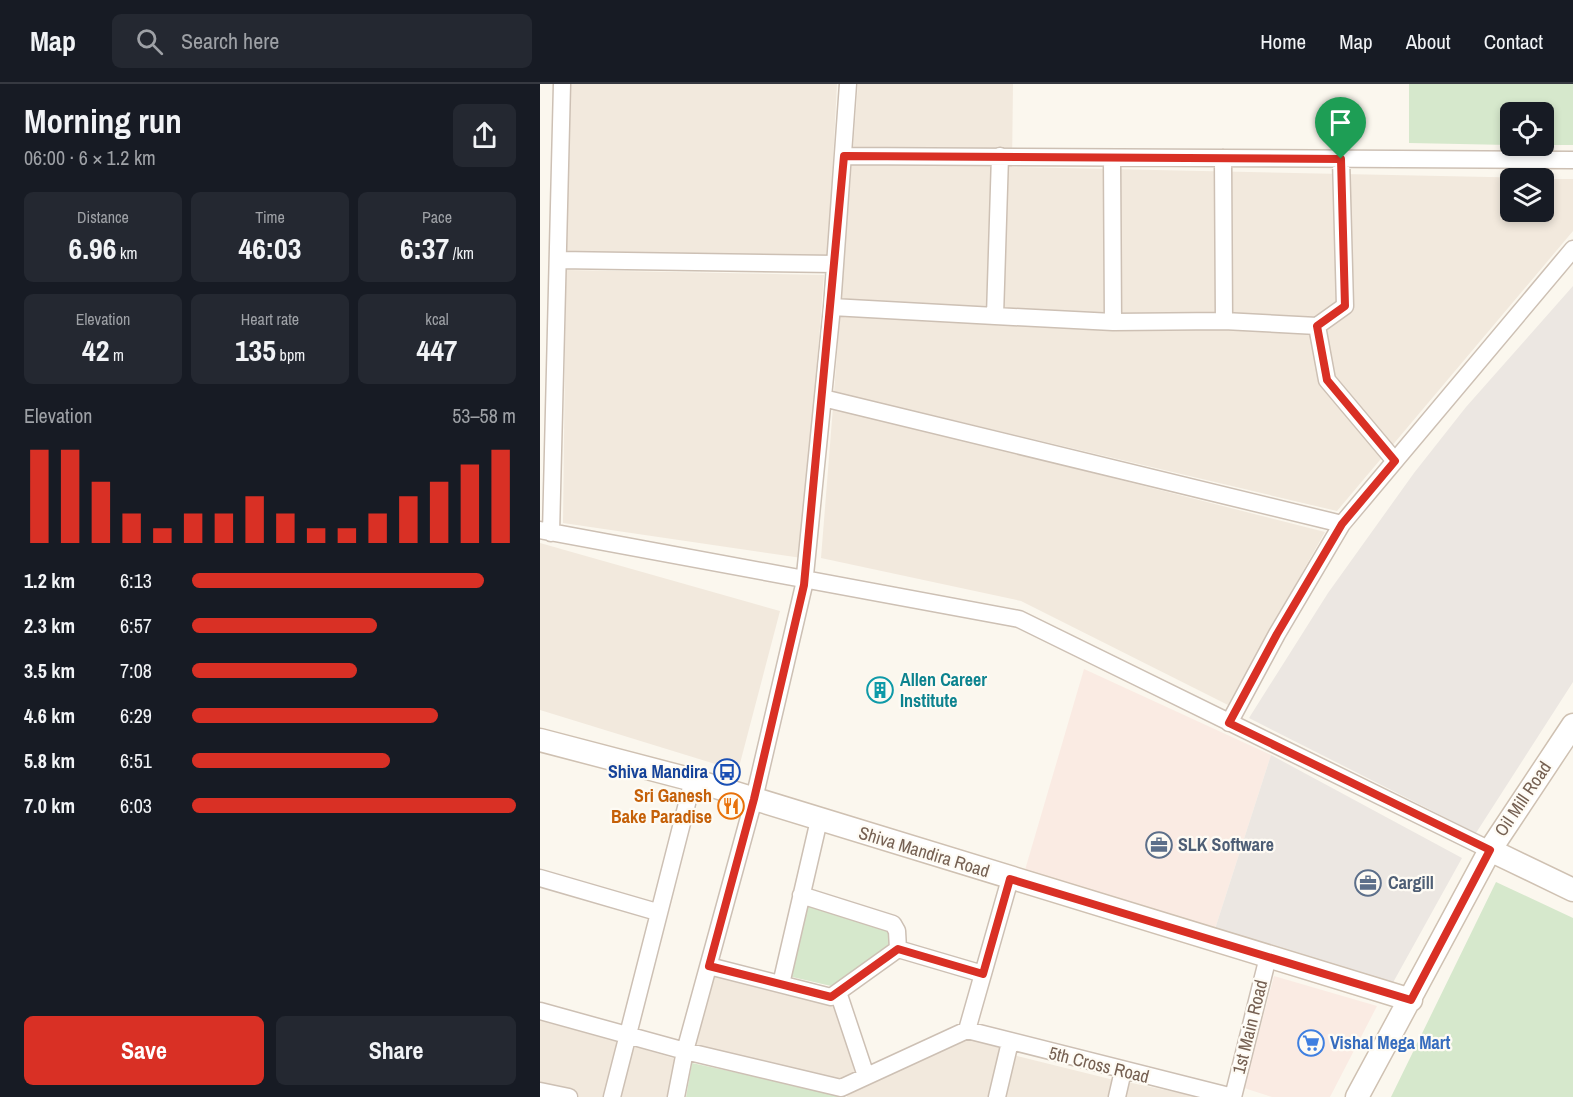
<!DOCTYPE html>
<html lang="en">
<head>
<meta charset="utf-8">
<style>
  body { margin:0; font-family:"Archivo Narrow",sans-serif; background:#242831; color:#f1f3f6; height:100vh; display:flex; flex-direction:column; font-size:22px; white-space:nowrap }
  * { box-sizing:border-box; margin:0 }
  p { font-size:20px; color:#9ea1a6 }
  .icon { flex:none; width:33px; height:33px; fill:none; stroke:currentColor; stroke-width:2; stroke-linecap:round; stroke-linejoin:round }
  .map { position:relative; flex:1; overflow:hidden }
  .details { display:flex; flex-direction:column; background:#171b24; width:540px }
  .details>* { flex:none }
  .buttons { position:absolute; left:960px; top:18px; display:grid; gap:12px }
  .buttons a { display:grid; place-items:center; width:54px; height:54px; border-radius:9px; background:#171b24; box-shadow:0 3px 9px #0003; font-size:30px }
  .pin { position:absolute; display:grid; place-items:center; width:51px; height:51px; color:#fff; margin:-62px -26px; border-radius:50% 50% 50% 0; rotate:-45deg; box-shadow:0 0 6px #0007 }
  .pin .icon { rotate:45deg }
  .round { display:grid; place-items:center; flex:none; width:63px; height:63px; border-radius:9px; background:#242831 }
  .head { display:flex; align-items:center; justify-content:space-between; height:102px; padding:0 24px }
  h1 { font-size:33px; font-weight:700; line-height:45px }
  .stats { display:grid; grid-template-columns:repeat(3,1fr); gap:9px; height:102px; padding:6px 24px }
  .stats div { display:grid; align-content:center; border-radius:9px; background:#242831; text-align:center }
  .stats b { font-size:30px; font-weight:700 }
  .stats small { font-size:16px; font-weight:400 }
  .stats p { font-size:16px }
  .chart { height:168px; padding:12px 24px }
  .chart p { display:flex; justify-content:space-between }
  .chart svg { width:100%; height:108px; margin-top:6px; stroke:#d93025; stroke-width:6 }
  .cta { display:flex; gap:12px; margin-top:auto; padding:12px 24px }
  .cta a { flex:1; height:69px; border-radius:9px; background:#d93025; color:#fff; font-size:24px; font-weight:700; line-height:69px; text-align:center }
  .cta a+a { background:#242831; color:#f1f3f6 }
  ul { padding:0 24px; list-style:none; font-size:20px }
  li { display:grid; grid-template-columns:96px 72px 1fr; align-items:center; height:45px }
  li i { height:15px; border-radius:8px; background:#d93025 }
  header { display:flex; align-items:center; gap:36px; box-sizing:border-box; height:84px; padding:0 30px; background:#171b24; border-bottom:2px solid #363941 }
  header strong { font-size:28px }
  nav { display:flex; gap:33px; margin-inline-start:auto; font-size:21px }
  .search { width:420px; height:54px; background:#242831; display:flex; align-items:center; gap:15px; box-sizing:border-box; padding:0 21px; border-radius:9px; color:#9ea1a6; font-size:22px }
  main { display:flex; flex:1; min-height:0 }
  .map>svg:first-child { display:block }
  .residential { fill:#f2e9dd }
  .commercial { fill:#faebe3 }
  .industrial { fill:#ece7e2 }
  .green { fill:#d6e8cc }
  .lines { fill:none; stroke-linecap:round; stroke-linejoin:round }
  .street-casing { stroke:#cdc0b4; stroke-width:19 }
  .secondary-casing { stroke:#cfc1b2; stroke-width:25 }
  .street { stroke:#fff; stroke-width:16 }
  .secondary { stroke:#fff; stroke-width:22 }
  .route-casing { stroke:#fff; stroke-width:12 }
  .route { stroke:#d93025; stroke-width:8 }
  .labels { text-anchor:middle; stroke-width:4.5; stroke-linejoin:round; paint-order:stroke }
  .culture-label { font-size:18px; font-weight:bold; fill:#0d838f; stroke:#fefbf4; text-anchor:start }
  .transit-label { font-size:18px; font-weight:bold; fill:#164399; stroke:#fefbf4; text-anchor:end }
  .food-label { font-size:18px; font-weight:bold; fill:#c56008; stroke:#fefbf4; text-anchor:end }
  .street-label { font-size:18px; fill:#756052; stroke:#fefbf4 }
  .service-label { font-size:18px; font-weight:bold; fill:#4e5e75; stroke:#fefbf4; text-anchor:start }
  .shop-label { font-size:18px; font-weight:bold; fill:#366cbe; stroke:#fefbf4; text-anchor:start }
</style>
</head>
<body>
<header>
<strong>Map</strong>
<div class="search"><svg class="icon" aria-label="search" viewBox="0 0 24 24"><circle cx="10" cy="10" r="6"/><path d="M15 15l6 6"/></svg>Search here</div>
<nav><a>Home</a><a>Map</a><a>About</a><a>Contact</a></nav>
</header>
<main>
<section class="details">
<div class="head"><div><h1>Morning run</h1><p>06:00 · 6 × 1.2 km</p></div><a class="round"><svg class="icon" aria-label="share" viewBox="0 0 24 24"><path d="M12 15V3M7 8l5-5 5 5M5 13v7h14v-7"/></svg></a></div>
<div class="stats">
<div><p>Distance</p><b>6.96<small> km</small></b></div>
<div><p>Time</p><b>46:03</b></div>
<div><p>Pace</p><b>6:37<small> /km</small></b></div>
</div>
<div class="stats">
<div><p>Elevation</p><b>42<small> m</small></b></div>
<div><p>Heart rate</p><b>135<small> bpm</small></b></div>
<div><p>kcal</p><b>447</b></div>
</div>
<div class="chart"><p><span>Elevation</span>53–58 m</p>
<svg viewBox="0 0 160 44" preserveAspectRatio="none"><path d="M5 44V6M15 44V6M25 44V19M35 44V32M45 44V38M55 44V32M65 44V32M75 44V25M85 44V32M95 44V38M105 44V38M115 44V32M125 44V25M135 44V19M145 44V12M155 44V6"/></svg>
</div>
<ul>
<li><b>1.2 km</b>6:13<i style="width:90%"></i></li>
<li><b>2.3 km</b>6:57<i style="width:57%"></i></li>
<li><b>3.5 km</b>7:08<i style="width:51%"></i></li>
<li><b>4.6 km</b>6:29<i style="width:76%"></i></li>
<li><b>5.8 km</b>6:51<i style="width:61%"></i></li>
<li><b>7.0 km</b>6:03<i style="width:100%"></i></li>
</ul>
<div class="cta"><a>Save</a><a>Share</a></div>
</section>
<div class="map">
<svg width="1033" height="1013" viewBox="0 0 1033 1013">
  <rect width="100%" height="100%" fill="#fbf7ee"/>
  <path class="residential" d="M31 0H297L288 175 24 170Z
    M318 0H473L472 83 998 94H970V128H1004V95H1033V147L797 427 294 308Z
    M26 186 284 191 262 474 23 439Z
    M293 323 785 448 688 621 481 517 281 474Z
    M0 459 240 527 198 687 0 626Z
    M171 885 297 916 315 989 298 995 152 962Z
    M0 936 82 959 68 1013H39L0 1004Z
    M424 954 460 964 449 1013H307L308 1007Z
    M87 960 139 976 131 1013H74Z
    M473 971 574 996 570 1013H464Z
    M587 998 659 1013H584Z"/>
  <path class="commercial" d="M544 585 731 671 675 845 485 786Z
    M734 892 837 922 790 1013H732L704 1004Z"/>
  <path class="industrial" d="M1033 202V598L936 749 709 634 788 509 874 389 926 323Z
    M731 671 922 774 850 904 675 845Z"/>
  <path class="green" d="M869 0H1033V61H1004V28H970V61L869 59Z
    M956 798 1033 834V1013H851Z
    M268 822 347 844 351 864 291 902 248 892Z
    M152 979 297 1010V1013H146Z"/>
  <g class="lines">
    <g class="street-casing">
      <path id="street" d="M304 72 1033 76
        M460 72 455 232 573 238 684 237
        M572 74 573 238
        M683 74 684 237 777 242 787 296 855 377
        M18 176 295 180
        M292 223 455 232
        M777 242 805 222 801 75
        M283 314 802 440
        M0 446 479 535 950 766
        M11 449 22 0
        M689 639 737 550 802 440 1033 165
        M0 794 117 828
        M261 811 353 840 357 847 358 865
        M358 865 443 890
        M169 882 291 913 358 865
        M241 900 279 736
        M298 908 326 992
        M0 927 145 967 301 1004 427 946
        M427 946 693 1013
        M427 946 470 795
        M0 1007 29 1013
        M72 1013 153 696
        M136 1013 145 967 214 715 264 501 292 223 308 0
        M457 1013 470 958
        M577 1013 583 987
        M693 1013 728 873"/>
    </g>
    <g class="secondary-casing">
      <path id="secondary" d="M0 656 153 696 871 916
        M950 766 1033 806
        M817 1013 950 766 1033 641"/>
    </g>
    <use href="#street" class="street"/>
    <use href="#secondary" class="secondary"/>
  </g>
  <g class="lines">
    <g class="route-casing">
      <path id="route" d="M304 72 801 75 805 222 777 242 787 296 855 377 802 440 737 550 689 639 950 766 871 916 470 795 443 890 358 865 291 913 169 882 214 715 264 501Z"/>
    </g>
    <use href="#route" class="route"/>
  </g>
  <defs>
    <g id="building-ring" transform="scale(1.35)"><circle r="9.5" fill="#fefbf4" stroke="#0f9aa8" stroke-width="1.5"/><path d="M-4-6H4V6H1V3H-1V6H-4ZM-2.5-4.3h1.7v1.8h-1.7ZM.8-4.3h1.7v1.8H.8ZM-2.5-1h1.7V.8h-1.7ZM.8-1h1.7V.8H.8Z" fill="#0f9aa8"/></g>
    <g id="bus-ring" transform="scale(1.35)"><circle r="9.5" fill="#fefbf4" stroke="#1a4fb4" stroke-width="1.5"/><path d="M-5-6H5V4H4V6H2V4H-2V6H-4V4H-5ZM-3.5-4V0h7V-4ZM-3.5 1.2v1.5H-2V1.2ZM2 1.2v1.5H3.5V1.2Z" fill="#1a4fb4"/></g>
    <g id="restaurant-ring" transform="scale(1.35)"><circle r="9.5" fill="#fefbf4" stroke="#e8710a" stroke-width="1.5"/><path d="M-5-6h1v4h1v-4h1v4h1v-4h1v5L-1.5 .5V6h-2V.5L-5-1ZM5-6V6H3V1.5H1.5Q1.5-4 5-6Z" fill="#e8710a"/></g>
    <g id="office-ring" transform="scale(1.35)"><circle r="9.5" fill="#fefbf4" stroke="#5c6f8a" stroke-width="1.5"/><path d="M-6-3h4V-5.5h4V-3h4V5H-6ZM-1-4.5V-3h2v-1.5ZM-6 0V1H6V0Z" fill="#5c6f8a"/></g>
    <g id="supermarket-ring" transform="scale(1.35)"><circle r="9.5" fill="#fefbf4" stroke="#3f7fe0" stroke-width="1.5"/><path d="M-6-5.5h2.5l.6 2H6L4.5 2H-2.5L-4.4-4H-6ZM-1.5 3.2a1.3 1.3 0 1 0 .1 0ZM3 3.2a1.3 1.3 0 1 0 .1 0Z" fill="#3f7fe0"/></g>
  </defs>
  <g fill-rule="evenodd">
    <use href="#building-ring" x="340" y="606"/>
    <use href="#bus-ring" x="187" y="688"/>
    <use href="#restaurant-ring" x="191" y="722"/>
    <use href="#office-ring" x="619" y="761"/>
    <use href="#office-ring" x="828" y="799"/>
    <use href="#supermarket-ring" x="771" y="959"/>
  </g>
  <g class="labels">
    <g class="culture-label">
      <text x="360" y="602">Allen Career<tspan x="360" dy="21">Institute</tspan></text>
    </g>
    <g class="transit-label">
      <text x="168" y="694">Shiva Mandira</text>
    </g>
    <g class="food-label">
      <text x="172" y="718">Sri Ganesh<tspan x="172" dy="21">Bake Paradise</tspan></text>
    </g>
    <g class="street-label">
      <text transform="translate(983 715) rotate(-56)" y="6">Oil Mill Road</text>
      <text transform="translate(384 768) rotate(17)" y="6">Shiva Mandira Road</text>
      <text transform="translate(710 943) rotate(-76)" y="6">1st Main Road</text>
      <text transform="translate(559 981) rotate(14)" y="6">5th Cross Road</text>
    </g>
    <g class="service-label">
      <text x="638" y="767">SLK Software</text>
      <text x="848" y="805">Cargill</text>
    </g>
    <g class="shop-label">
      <text x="790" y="965">Vishal Mega Mart</text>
    </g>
  </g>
</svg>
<div class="buttons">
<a><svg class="icon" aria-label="locate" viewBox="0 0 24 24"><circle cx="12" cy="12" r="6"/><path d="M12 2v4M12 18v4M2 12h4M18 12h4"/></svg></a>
<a><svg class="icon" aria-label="layers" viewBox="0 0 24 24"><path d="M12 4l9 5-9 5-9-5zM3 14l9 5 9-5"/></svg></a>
</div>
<div class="pin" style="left:801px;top:75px;background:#1e9e55"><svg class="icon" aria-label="arrive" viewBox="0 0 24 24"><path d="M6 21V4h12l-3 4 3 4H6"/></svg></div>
</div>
</main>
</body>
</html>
